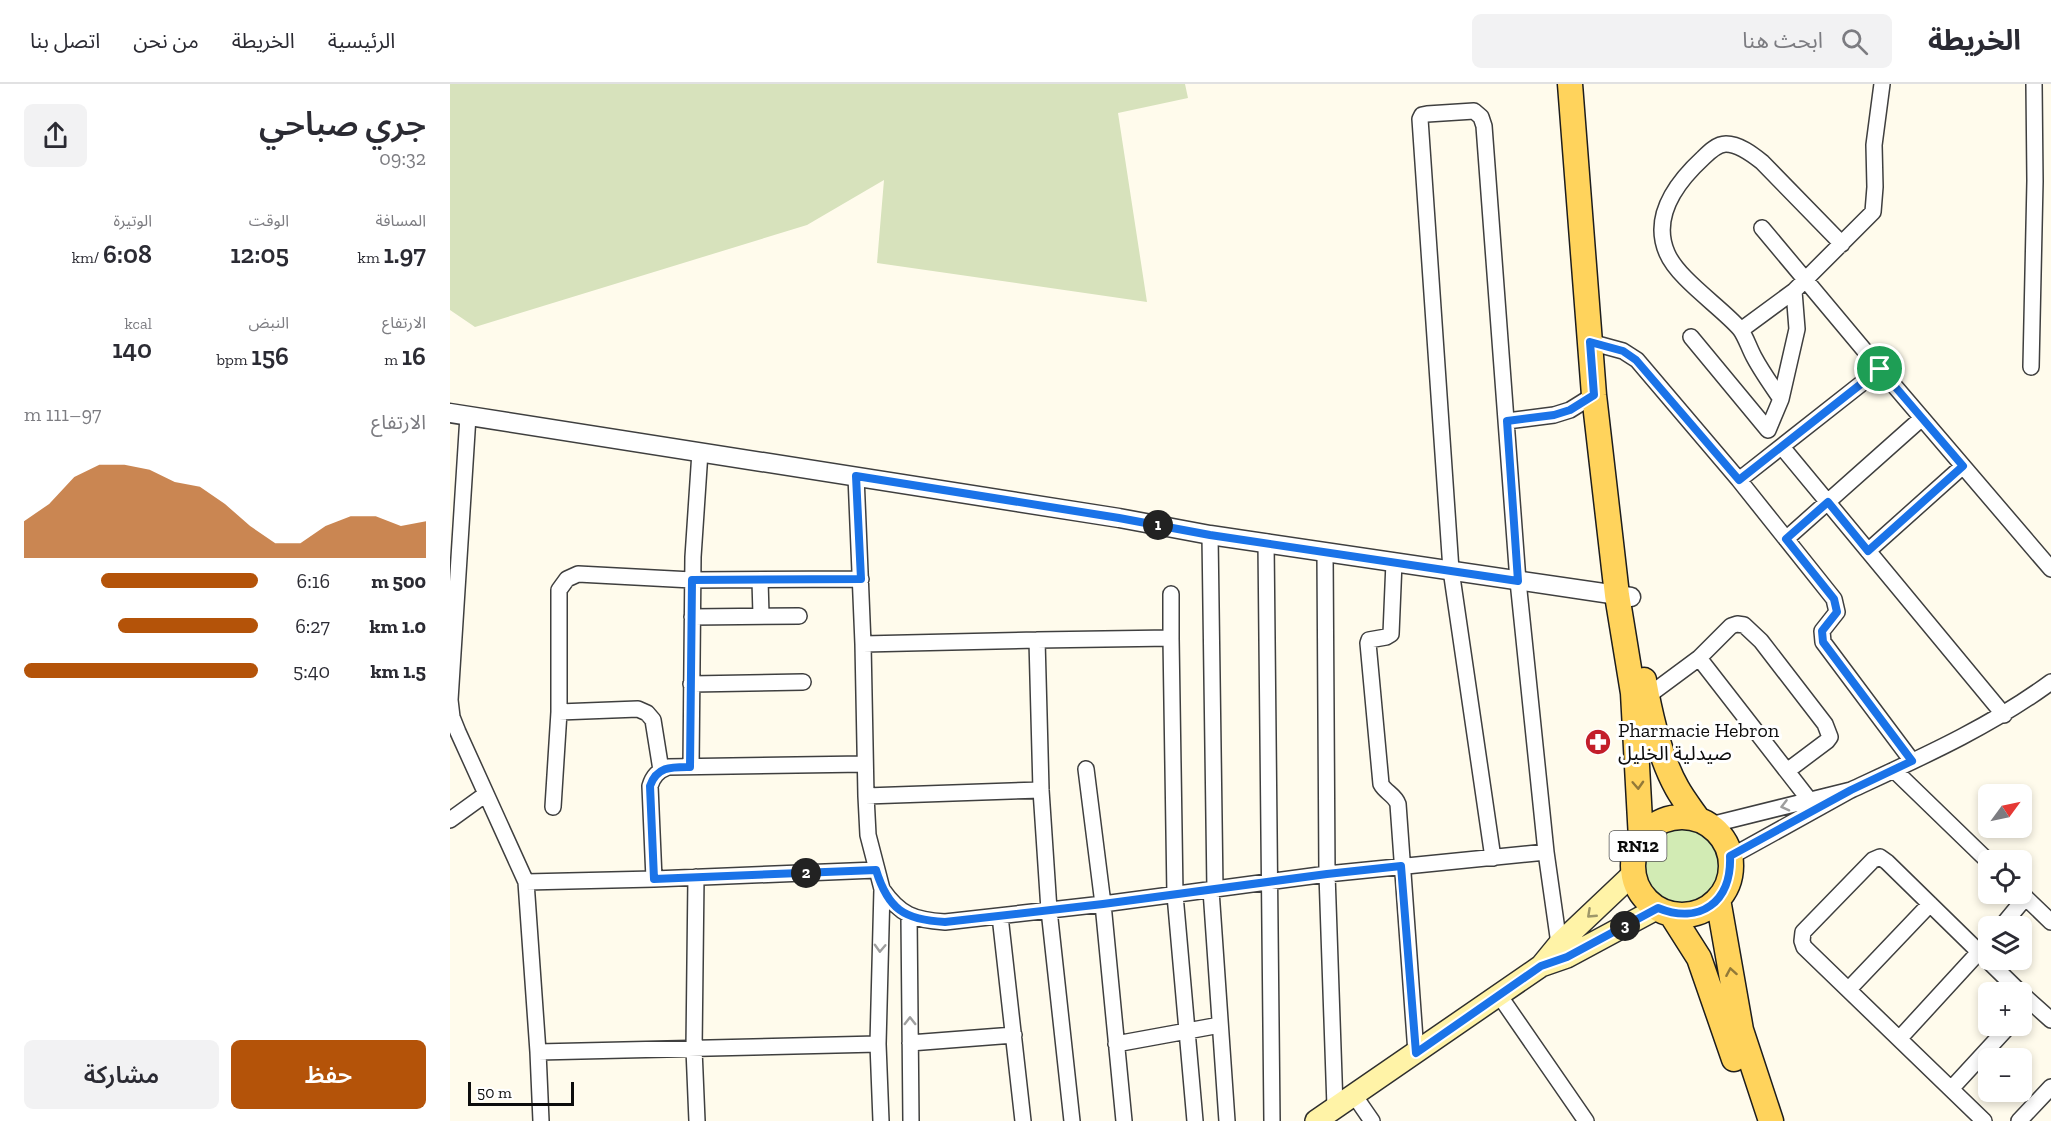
<!DOCTYPE html>
<html lang="ar">
<head>
<meta charset="utf-8">
<style>
  body { margin:0; font-family:"Zilla Slab","Noto Sans Arabic",serif; background:#f2f2f3; color:#2b2b33; direction:rtl; height:100vh; display:flex; flex-direction:column; font-size:22px; white-space:nowrap }
  * { box-sizing:border-box; margin:0 }
  p { font-size:20px; color:#7c7c81 }
  .icon { flex:none; width:33px; height:33px; fill:none; stroke:currentColor; stroke-width:2; stroke-linecap:round; stroke-linejoin:round }
  .map { position:relative; flex:1; overflow:hidden; direction:ltr }
  .sheet { display:flex; flex-direction:column; background:#fff; width:450px }
  .sheet>* { flex:none }
  .needle { width:39px; rotate:57deg }
  .controls { position:absolute; left:1528px; top:700px; display:grid; gap:12px }
  .controls a { display:grid; place-items:center; width:54px; height:54px; border-radius:9px; background:#fff; box-shadow:0 3px 9px #0003; font-size:30px }
  .scale { position:absolute; left:18px; bottom:15px; width:106px; box-sizing:border-box; padding-left:6px; border:3px solid #0c0c0c; border-top:0; font-size:16px; line-height:21px; white-space:nowrap; color:#0c0c0c; -webkit-text-stroke:4px #fff; paint-order:stroke }
  .pin { position:absolute; display:grid; place-items:center; width:51px; height:51px; color:#fff; margin:-26px; border:3px solid #fff; border-radius:50%; box-shadow:0 2px 6px #0007 }
  .km { position:absolute; width:30px; height:30px; margin:-15px; border-radius:50%; background:#222; color:#fff; font-size:16px; line-height:30px; text-align:center }
  .round { display:grid; place-items:center; flex:none; width:63px; height:63px; border-radius:9px; background:#f2f2f3 }
  .summary { display:flex; align-items:center; justify-content:space-between; height:102px; padding:0 24px }
  h1 { font-size:33px; font-weight:600; line-height:45px }
  .stats { display:grid; grid-template-columns:repeat(3,1fr); gap:9px; height:102px; padding:6px 24px }
  .stats div { display:grid; align-content:center }
  .stats b { font-size:26px; font-weight:600 }
  .stats small { font-size:16px; font-weight:400 }
  .stats p { font-size:16px }
  .chart { height:168px; padding:12px 24px }
  .chart p { display:flex; justify-content:space-between }
  .chart svg { width:100%; height:108px; margin-top:6px; fill:#b45309; opacity:.7 }
  .primary-button { display:flex; gap:12px; margin-top:auto; padding:12px 24px }
  .primary-button a { flex:1; height:69px; border-radius:9px; background:#b45309; color:#fff; font-size:24px; font-weight:600; line-height:69px; text-align:center }
  .primary-button a+a { background:#f2f2f3; color:#2b2b33 }
  ul { padding:0 24px; list-style:none; font-size:20px }
  li { display:grid; grid-template-columns:96px 72px 1fr; align-items:center; height:45px }
  li i { height:15px; border-radius:8px; background:#b45309 }
  header { display:flex; align-items:center; gap:36px; box-sizing:border-box; height:84px; padding:0 30px; background:#fff; border-bottom:2px solid #e1e1e2 }
  header strong { font-size:28px }
  nav { display:flex; gap:33px; margin-inline-start:auto; font-size:21px }
  .search { width:420px; height:54px; background:#f2f2f3; display:flex; align-items:center; gap:15px; box-sizing:border-box; padding:0 21px; border-radius:9px; color:#7c7c81; font-size:22px }
  main { display:flex; flex:1; min-height:0 }
  .map>svg:first-child { display:block }
  .green { fill:#d2ebb4 }
  .cemetery { fill:#d7e2bc }
  .lines { fill:none; stroke-linecap:round; stroke-linejoin:round }
  .minor-casing { stroke:#3f3f3f; stroke-width:18 }
  .tertiary-casing { stroke:#3f3f3f; stroke-width:21 }
  .secondary-casing { stroke:#2e2e2e; stroke-width:24 }
  .primary-casing { stroke:#1d1d1d; stroke-width:27 }
  .minor { stroke:#fff; stroke-width:15 }
  .tertiary { stroke:#fff; stroke-width:18 }
  .secondary { stroke:#fff3a7; stroke-width:21 }
  .primary { stroke:#ffd35c; stroke-width:24 }
  .oneway { stroke:#927938 }
  .oneway2 { stroke:#9e9e9e }
  .oneway3 { stroke:#9e9769 }
  .route-casing { stroke:#fff; stroke-width:12 }
  .route { stroke:#1a73e8; stroke-width:8 }
  .labels { text-anchor:middle; stroke-width:6; stroke-linejoin:round; paint-order:stroke }
  .shield { fill:#fff; stroke:#555; stroke-width:1.5 }
  .shield-label { font-size:18px; font-weight:bold; fill:#0c0c0c }
  .poi-label { font-size:20px; fill:#0c0c0c; stroke:#fff; text-anchor:start }
</style>
</head>
<body>
<header>
<strong>الخريطة</strong>
<div class="search"><svg class="icon" aria-label="search" viewBox="0 0 24 24"><circle cx="10" cy="10" r="6"/><path d="M15 15l6 6"/></svg>ابحث هنا</div>
<nav><a>الرئيسية</a><a>الخريطة</a><a>من نحن</a><a>اتصل بنا</a></nav>
</header>
<main>
<div class="map">
<svg width="1601" height="1037" viewBox="0 0 1601 1037">
  <rect width="100%" height="100%" fill="#fffbec"/>
  <path class="green" d="M1193 781a39 39 0 1 1 78 0a39 39 0 1 1-78 0Z"/>
  <path class="cemetery" d="M0 0H735L738 14 668 29 697 218 427 179 434 96 357 141 25 243 0 226Z"/>
  <g class="lines">
    <g class="minor-casing">
      <path id="minor" d="M1312 144 1430 285 1601 485
        M1291 246 1344 207 1423 128 1425 103 1424 61 1432 0
        M1241 253 1318 346 1331 315 1347 245 1344 207
        M1140 258 1173 267 1187 276 1289 396 1384 515 1387 528 1372 547 1373 558 1462 677
        M1581 283 1585 97 1584 0
        M1331 315C1322 302 1312 288 1304 273 1299 264 1296 253 1290 245 1271 223 1228 195 1217 169 1201 132 1227 98 1253 74 1259 68 1267 60 1276 60 1289 60 1302 70 1312 78L1392 160
        M18 332 0 616 2 633 8 648 76 798 88 968 91 1037
        M1057 337 1104 331 1120 326 1144 311
        M1332 363 1554 631
        M406 392 413 560 416 712 418 751 432 805 428 960 431 1037
        M1289 396 1430 285
        M760 451 765 806
        M1336 455 1472 334
        M816 458 822 1037
        M1418 467 1513 382
        M944 478 941 550 936 553 919 556 918 559 931 700C935 708 945 711 948 720L966 969
        M310 496 311 531
        M721 510V554
        M242 533 349 532
        M413 560 587 556
        M1249 574 1364 722
        M241 600 353 598
        M1191 617 1249 574 1281 542 1287 540 1294 541 1311 557 1375 640 1380 653 1377 657 1337 687
        M109 628 188 625 197 629 203 636 211 686
        M241 683 243 473 250 368
        M636 685 653 820 674 1037
        M1444 686 1539 778
        M1401 706C1470 674 1540 643 1601 598
        M416 712 591 706
        M103 723 109 628V506L117 495 128 490 242 496 411 495
        M0 736 36 710
        M1260 741 1401 706 1280 773
        M1043 774 1001 486 970 35 972 31 977 30 1024 27 1031 33 1034 42 1068 497 1096 768 1109 860 1113 865
        M246 793 244 965 247 1037
        M204 795 200 702C203 692 208 687 218 683L415 680
        M76 798 204 795 426 786
        M432 805C450 831 464 836 495 838L653 820 877 790 875 468
        M761 806 777 1037
        M1572 810 1601 838
        M459 832 461 1037
        M550 832 573 1037
        M1551 843 1575 814
        M1399 905 1480 820
        M1572 910 1601 936
        M1049 911 1136 1037
        M1450 954 1539 857
        M460 959 564 951
        M666 960 770 941
        M88 968 428 960
        M1501 1005 1559 942
        M904 1011 922 1037
        M885 1023 877 790 1096 768
        M622 1037 599 826 591 706 587 556 721 554 725 811 745 1037
        M1534 1037 1354 863 1352 857 1353 848 1423 776 1430 773 1437 778 1571 909
        M1569 1037 1601 1003"/>
    </g>
    <g class="tertiary-casing">
      <path id="tertiary" d="M0 329 669 434 760 451 1181 513"/>
    </g>
    <g class="secondary-casing">
      <path id="secondary" d="M1184 789 1109 860 1091 882 1117 873 1208 824
        M866 1037 1091 882"/>
    </g>
    <g class="primary-casing">
      <path id="primary" d="M1120 0 1144 311 1167 511 1183 609 1191 755
        M1194 596C1200 630 1210 674 1227 704 1233 715 1241 725 1248 735
        M1183 782a49 49 0 1 1 98 0a49 49 0 1 1-98 0Z
        M1268 815 1291 946 1321 1037
        M1221 830 1249 874 1284 975"/>
    </g>
    <use href="#minor" class="minor"/>
    <use href="#tertiary" class="tertiary"/>
    <use href="#secondary" class="secondary"/>
    <use href="#primary" class="primary"/>
  </g>
  <defs><path id="oneway-chevron" d="M-2-3.5L2.5 0L-2 3.5" fill="none" stroke-width="1.6" stroke-linecap="round" stroke-linejoin="round" transform="scale(1.5)"/></defs>
  <g class="oneway">
    <use href="#oneway-chevron" transform="translate(1188 701) rotate(87)"/>
    <use href="#oneway-chevron" transform="translate(1281 888) rotate(-100)"/>
  </g>
  <g class="oneway2">
    <use href="#oneway-chevron" transform="translate(1335 722) rotate(166)"/>
    <use href="#oneway-chevron" transform="translate(430 864) rotate(92)"/>
    <use href="#oneway-chevron" transform="translate(460 937) rotate(-90)"/>
  </g>
  <use class="oneway3" href="#oneway-chevron" transform="translate(1141 830) rotate(137)"/>
  <g class="lines">
    <g class="route-casing">
      <path id="route" d="M1140 258 1173 267 1186 276 1289 396 1430 285 1513 382 1418 467 1378 418 1336 455 1384 515 1387 528 1372 547 1373 558 1462 677 1401 706 1280 772C1282 818 1250 841 1208 824L1117 873 1091 882 966 969 951 782 877 790 653 820 495 838C454 836 438 825 426 786L204 795 200 702C207 682 222 683 240 683L242 496 411 495 406 392 669 434 760 451 1068 497 1057 337 1104 331 1120 326 1144 311Z"/>
    </g>
    <use href="#route" class="route"/>
  </g>
  <defs>
    <g id="pharmacy-disc" transform="scale(1.35)"><circle r="9.5" fill="#c31e2a" stroke="#fff"/><path d="M-2-6h4v4h4v4h-4v4h-4v-4h-4v-4h4Z" fill="#fff"/></g>
  </defs>
  <g fill-rule="evenodd">
    <use href="#pharmacy-disc" x="1148" y="658"/>
  </g>
  <g class="labels">
    <rect class="shield" x="1159.5" y="747" width="57" height="30" rx="4.5"/>
    <g class="shield-label">
      <text x="1188" y="768">RN12</text>
    </g>
    <g class="poi-label">
      <text x="1168" y="653">Pharmacie Hebron<tspan x="1168" dy="23">صيدلية الخليل</tspan></text>
    </g>
  </g>
</svg>
<div class="controls">
<a><svg class="needle" viewBox="-14 -14 28 28"><path d="M0-13l5 13h-10z" fill="#e53935"/><path d="M0 13l5-13h-10z" fill="#7c7c81"/></svg></a>
<a><svg class="icon" aria-label="locate" viewBox="0 0 24 24"><circle cx="12" cy="12" r="6"/><path d="M12 2v4M12 18v4M2 12h4M18 12h4"/></svg></a>
<a><svg class="icon" aria-label="layers" viewBox="0 0 24 24"><path d="M12 4l9 5-9 5-9-5zM3 14l9 5 9-5"/></svg></a>
<a>+</a>
<a>−</a>
</div>
<div class="scale">50 m</div>
<div class="pin" style="left:1430px;top:285px;background:#1e9e55"><svg class="icon" aria-label="arrive" viewBox="0 0 24 24"><path d="M6 21V4h12l-3 4 3 4H6"/></svg></div>
<b class="km" style="left:708px;top:441px">1</b>
<b class="km" style="left:356px;top:789px">2</b>
<b class="km" style="left:1175px;top:842px">3</b>
</div>
<section class="sheet">
<div class="summary"><div><h1>جري صباحي</h1><p>09:32</p></div><a class="round"><svg class="icon" aria-label="share" viewBox="0 0 24 24"><path d="M12 15V3M7 8l5-5 5 5M5 13v7h14v-7"/></svg></a></div>
<div class="stats">
<div><p>المسافة</p><b>1.97<small> km</small></b></div>
<div><p>الوقت</p><b>12:05</b></div>
<div><p>الوتيرة</p><b>6:08<small> /km</small></b></div>
</div>
<div class="stats">
<div><p>الارتفاع</p><b>16<small> m</small></b></div>
<div><p>النبض</p><b>156<small> bpm</small></b></div>
<div><p>kcal</p><b>140</b></div>
</div>
<div class="chart"><p><span>الارتفاع</span>97–111 m</p>
<svg viewBox="0 0 160 44" preserveAspectRatio="none"><path d="M0 44V29L10 22L20 11L30 6L40 6L50 8L60 13L70 15L80 22L90 31L100 38L110 38L120 31L130 27L140 27L150 31L160 29V44z"/></svg>
</div>
<ul>
<li><b>500 m</b>6:16<i style="width:67%"></i></li>
<li><b>1.0 km</b>6:27<i style="width:60%"></i></li>
<li><b>1.5 km</b>5:40<i style="width:100%"></i></li>
</ul>
<div class="primary-button"><a>حفظ</a><a>مشاركة</a></div>
</section>
</main>
</body>
</html>
